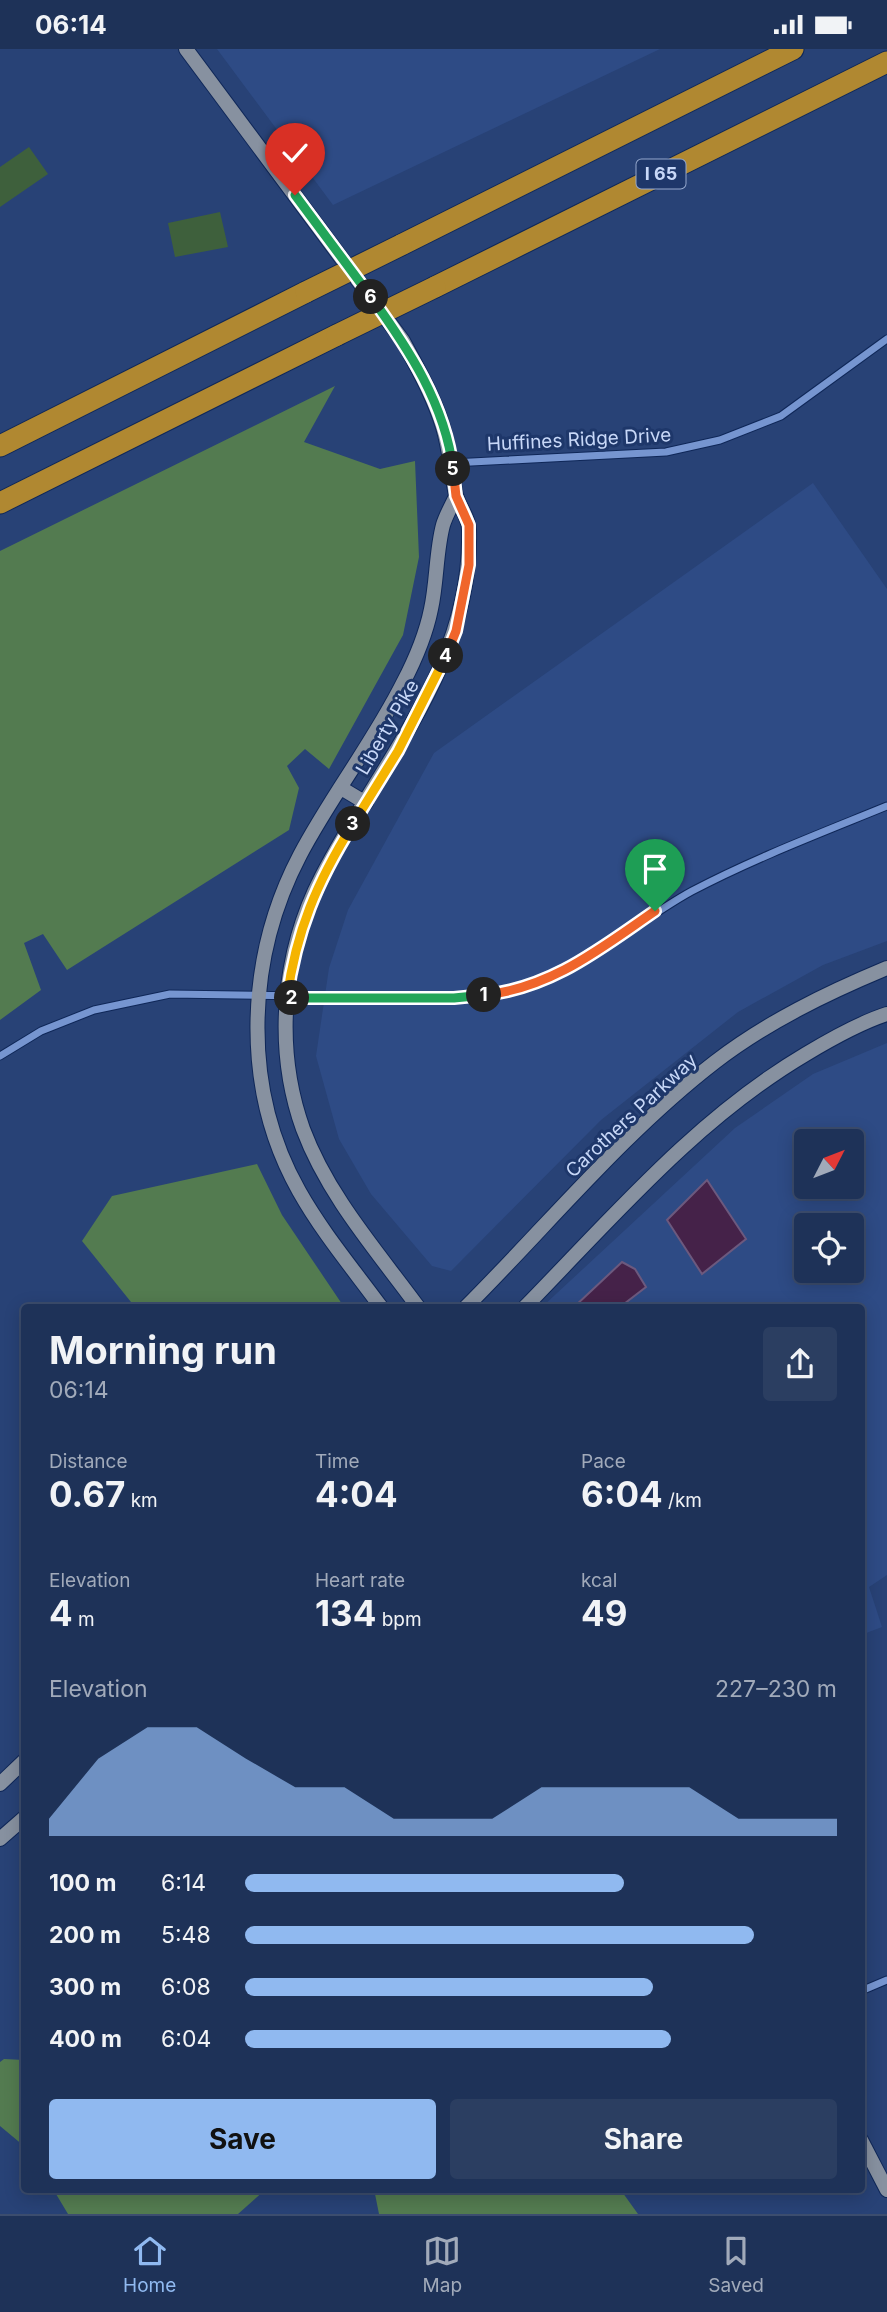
<!DOCTYPE html>
<html lang="en">
<head>
<meta charset="utf-8">
<style>
  body { margin:0; font-family:Inter,sans-serif; background:#2b3e61; color:#f1f3f6; height:100vh; display:flex; flex-direction:column; font-size:26px; white-space:nowrap }
  * { box-sizing:border-box; margin:0 }
  p { font-size:23px; color:#a1aaba }
  .icon { flex:none; width:38px; height:38px; fill:none; stroke:currentColor; stroke-width:2; stroke-linecap:round; stroke-linejoin:round }
  .map { position:relative; flex:1; overflow:hidden }
  .drawer { position:absolute; left:21px; top:1255px; width:844px; height:889px; display:flex; flex-direction:column; background:#1e3258; border-radius:7px; box-shadow:0 4px 18px #0003,0 0 0 2px #3c4d6e }
  .drawer>* { flex:none }
  .needle { width:46px; rotate:48deg }
  .controls { position:absolute; left:794px; top:1080px; display:grid; gap:14px }
  .controls a { display:grid; place-items:center; width:70px; height:70px; border-radius:7px; background:#1e3258; box-shadow:0 4px 18px #0003,0 0 0 2px #3c4d6e; font-size:35px }
  .pin { position:absolute; display:grid; place-items:center; width:60px; height:60px; color:#fff; margin:-72px -30px; border-radius:50% 50% 50% 0; rotate:-45deg; box-shadow:0 0 7px #0007 }
  .pin .icon { rotate:45deg }
  .km { position:absolute; width:35px; height:35px; margin:-18px; border-radius:50%; background:#222; color:#fff; font-size:19px; line-height:35px; text-align:center }
  .round { display:grid; place-items:center; flex:none; width:74px; height:74px; border-radius:7px; background:#2b3e61 }
  .headline { display:flex; align-items:center; justify-content:space-between; height:119px; padding:0 28px }
  h1 { font-size:38px; font-weight:700; line-height:52px }
  .metrics { display:grid; grid-template-columns:repeat(3,1fr); gap:10px; height:119px; padding:7px 28px }
  .metrics div { display:grid; align-content:center }
  .metrics b { font-size:35px; font-weight:700 }
  .metrics small { font-size:19px; font-weight:400 }
  .metrics p { font-size:19px }
  .chart { height:196px; padding:14px 28px }
  .chart p { display:flex; justify-content:space-between }
  .chart svg { width:100%; height:126px; margin-top:7px; fill:#90b9f0; opacity:.7 }
  .primary-button { display:flex; gap:14px; margin-top:auto; padding:14px 28px }
  .primary-button a { flex:1; height:80px; border-radius:7px; background:#90b9f0; color:#111; font-size:28px; font-weight:700; line-height:80px; text-align:center }
  .primary-button a+a { background:#2b3e61; color:#f1f3f6 }
  ul { padding:0 28px; list-style:none; font-size:23px }
  li { display:grid; grid-template-columns:112px 84px 1fr; align-items:center; height:52px }
  li i { height:18px; border-radius:9px; background:#90b9f0 }
  .status { display:flex; justify-content:space-between; align-items:center; height:49px; padding:0 35px; background:#1e3258; direction:ltr }
  .status svg { height:19px; fill:currentColor }
  .tab-bar { display:flex; justify-content:space-around; align-items:center; height:98px; border-top:2px solid #3c4d6e; background:#1e3258; font-size:19px; color:#a1aaba }
  .tab-bar a { display:grid; justify-items:center; gap:4px }
  .tab-bar .active { color:#90b9f0 }
  .map>svg:first-child { display:block }
  .built { fill:#2e4b85; fill-rule:evenodd }
  .green { fill:#3e603c }
  .forest { fill:#537b50 }
  .water { fill:#452249; stroke:#6c597e; stroke-width:2 }
  .lines { fill:none; stroke-linecap:round; stroke-linejoin:round }
  .street-casing { stroke:#0f2758; stroke-width:9 }
  .secondary-casing { stroke:#0f2758; stroke-width:16 }
  .highway-casing { stroke:#0f2758; stroke-width:23 }
  .street { stroke:#7695d0; stroke-width:7 }
  .secondary { stroke:#8791a0; stroke-width:14 }
  .highway { stroke:#b08831; stroke-width:21 }
  .highway-bridge-casing { stroke:#0f2758; stroke-width:23; stroke-linecap:butt }
  .highway-bridge { stroke:#b08831; stroke-width:21 }
  .split-1-casing { stroke:#fff; stroke-width:14 }
  .split-2-casing { stroke:#fff; stroke-width:14 }
  .split-3-casing { stroke:#fff; stroke-width:14 }
  .split-4-casing { stroke:#fff; stroke-width:14 }
  .split-5-casing { stroke:#fff; stroke-width:14 }
  .split-6-casing { stroke:#fff; stroke-width:14 }
  .split-7-casing { stroke:#fff; stroke-width:14 }
  .split-1 { stroke:#f0652b; stroke-width:9 }
  .split-2 { stroke:#22a559; stroke-width:9 }
  .split-3 { stroke:#f5b400; stroke-width:9 }
  .split-4 { stroke:#f5b400; stroke-width:9 }
  .split-5 { stroke:#f0652b; stroke-width:9 }
  .split-6 { stroke:#22a559; stroke-width:9 }
  .split-7 { stroke:#22a559; stroke-width:9 }
  .labels { text-anchor:middle; stroke-width:6; stroke-linejoin:round; paint-order:stroke }
  .shield { fill:#1e376a; stroke:#95a8cd; stroke-width:2 }
  .shield-label { font-size:18px; font-weight:bold; fill:#c8d8f8 }
  .street-label { font-size:19px; fill:#c8d8f8; stroke:#1e376a }
</style>
</head>
<body>
<div class="status"><b>06:14</b><svg viewBox="0 0 49 12"><path d="M0 12V9h3v3zM5 12V6h3v6zM10 12V3h3v9zM15 12V0h3v12zM26 1h20v11H26zM47 4h2v5h-2z"/></svg></div>
<div class="map">
<svg width="887" height="2165" viewBox="0 0 887 2165">
  <rect width="100%" height="100%" fill="#284276"/>
  <path class="built" d="M217 0H660L333 156Z
    M813 434 887 540V892L823 916 738 963 601 1071 451 1222 432 1217 371 1145 339 1090 316 1007 329 919 348 861 434 704Z
    M887 994V1526L869 1538 882 1578 861 1586V1258H542L735 1079 813 1025ZM807 1092H852V1138H807ZM807 1176H852V1222H807Z"/>
  <path class="green" d="M29 98 48 125 0 158V118Z
    M220 163 228 198 175 208 168 174Z"/>
  <path class="forest" d="M335 337 304 393 380 420 415 412 419 508 403 586 329 720 305 700 287 717 299 739 289 781 67 921 43 885 24 894 41 941 0 971V502Z
    M257 1115 282 1166 344 1258H135L82 1192 112 1147Z
    M4 2010 24 2011V2097L0 2077V2013Z
    M53 2140H266L238 2165H68Z
    M374 2140H620L638 2165H379Z"/>
  <path class="water" d="M707 1131 746 1190 702 1225 667 1171Z
    M622 1213 635 1220 646 1238 620 1258H574Z"/>
  <g class="lines">
    <g class="street-casing">
      <path id="street" d="M452 414 666 403 720 391 781 367 887 290
        M0 1007 41 982 94 961 170 945 454 949C493 945 532 940 567 922 610 899 648 866 692 842 755 809 821 784 887 757
        M861 1942 887 1931"/>
    </g>
    <g class="secondary-casing">
      <path id="secondary" d="M186 0 403 292C418 320 434 348 443 378 450 401 451 424 456 446 459 458 469 468 469 481 473 615 380 714 322 827 282 904 274 999 303 1080 328 1147 377 1202 418 1258
        M341 739 366 754
        M381 1258C353 1220 322 1183 299 1142 241 1039 246 909 300 806 331 747 373 694 403 634 415 611 426 585 431 560 437 533 436 502 443 476 446 466 452 456 456 447
        M466 1258C548 1176 623 1084 715 1013 767 973 827 944 887 919
        M525 1258C613 1168 696 1070 806 1005 831 990 859 974 887 965
        M0 1735 24 1712
        M0 1790 24 1769
        M861 2091 887 2141"/>
    </g>
    <g class="highway-casing">
      <path id="highway" d="M401 196 793 0
        M435 238 887 13
        M0 397 306 243
        M0 454 337 286"/>
    </g>
    <use href="#street" class="street"/>
    <use href="#secondary" class="secondary"/>
    <use href="#highway" class="highway"/>
    <g class="highway-bridge-casing">
      <path id="highway-bridge" d="M306 243 401 196
        M337 286 435 238"/>
    </g>
    <use href="#highway-bridge" class="highway-bridge"/>
  </g>
  <g class="lines">
    <g class="split-1-casing">
      <path id="split-1" d="M484 946C552 939 601 899 655 862"/>
    </g>
    <g class="split-2-casing">
      <path id="split-2" d="M292 949H454L484 946"/>
    </g>
    <g class="split-3-casing">
      <path id="split-3" d="M292 949H287C296 882 317 833 353 775"/>
    </g>
    <g class="split-4-casing">
      <path id="split-4" d="M353 775 398 702 446 607"/>
    </g>
    <g class="split-5-casing">
      <path id="split-5" d="M446 607 456 582 469 516V476L456 447 453 420"/>
    </g>
    <g class="split-6-casing">
      <path id="split-6" d="M371 248C408 299 445 355 453 420"/>
    </g>
    <g class="split-7-casing">
      <path id="split-7" d="M295 146 371 248"/>
    </g>
    <use href="#split-1" class="split-1"/>
    <use href="#split-2" class="split-2"/>
    <use href="#split-3" class="split-3"/>
    <use href="#split-4" class="split-4"/>
    <use href="#split-5" class="split-5"/>
    <use href="#split-6" class="split-6"/>
    <use href="#split-7" class="split-7"/>
  </g>
  <g class="labels">
    <rect class="shield" x="636.5" y="110.5" width="49" height="29" rx="5"/>
    <g class="shield-label">
      <text x="661" y="131">I 65</text>
    </g>
    <g class="street-label">
      <text transform="translate(579 390) rotate(-3)" y="7">Huffines Ridge Drive</text>
      <text transform="translate(387 678) rotate(-60)" y="7">Liberty Pike</text>
      <text transform="translate(631 1066) rotate(-43)" y="7">Carothers Parkway</text>
    </g>
  </g>
</svg>
<div class="controls">
<a><svg class="needle" viewBox="-14 -14 28 28"><path d="M0-13l5 13h-10z" fill="#e53935"/><path d="M0 13l5-13h-10z" fill="#a1aaba"/></svg></a>
<a><svg class="icon" aria-label="locate" viewBox="0 0 24 24"><circle cx="12" cy="12" r="6"/><path d="M12 2v4M12 18v4M2 12h4M18 12h4"/></svg></a>
</div>
<div class="pin" style="left:655px;top:862px;background:#1e9e55"><svg class="icon" aria-label="arrive" viewBox="0 0 24 24"><path d="M6 21V4h12l-3 4 3 4H6"/></svg></div>
<div class="pin" style="left:295px;top:146px;background:#d93025"><svg class="icon" aria-label="check" viewBox="0 0 24 24"><path d="M5 12l5 5 9-10"/></svg></div>
<b class="km" style="left:484px;top:946px">1</b>
<b class="km" style="left:292px;top:949px">2</b>
<b class="km" style="left:353px;top:775px">3</b>
<b class="km" style="left:446px;top:607px">4</b>
<b class="km" style="left:453px;top:420px">5</b>
<b class="km" style="left:371px;top:248px">6</b>
<section class="drawer">
<div class="headline"><div><h1>Morning run</h1><p>06:14</p></div><a class="round"><svg class="icon" aria-label="share" viewBox="0 0 24 24"><path d="M12 15V3M7 8l5-5 5 5M5 13v7h14v-7"/></svg></a></div>
<div class="metrics">
<div><p>Distance</p><b>0.67<small> km</small></b></div>
<div><p>Time</p><b>4:04</b></div>
<div><p>Pace</p><b>6:04<small> /km</small></b></div>
</div>
<div class="metrics">
<div><p>Elevation</p><b>4<small> m</small></b></div>
<div><p>Heart rate</p><b>134<small> bpm</small></b></div>
<div><p>kcal</p><b>49</b></div>
</div>
<div class="chart"><p><span>Elevation</span>227–230 m</p>
<svg viewBox="0 0 160 44" preserveAspectRatio="none"><path d="M0 44V38L10 17L20 6L30 6L40 17L50 27L60 27L70 38L80 38L90 38L100 27L110 27L120 27L130 27L140 38L150 38L160 38V44z"/></svg>
</div>
<ul>
<li><b>100 m</b>6:14<i style="width:64%"></i></li>
<li><b>200 m</b>5:48<i style="width:86%"></i></li>
<li><b>300 m</b>6:08<i style="width:69%"></i></li>
<li><b>400 m</b>6:04<i style="width:72%"></i></li>
</ul>
<div class="primary-button"><a>Save</a><a>Share</a></div>
</section>
</div>
<nav class="tab-bar">
<a class="active"><svg class="icon" aria-label="home" viewBox="0 0 24 24"><path d="M3 11l9-7 9 7M6 9v11h12V9"/></svg>Home</a>
<a><svg class="icon" aria-label="map" viewBox="0 0 24 24"><path d="M3 6l6-2 6 2 6-2v14l-6 2-6-2-6 2zM9 4v14M15 6v14"/></svg>Map</a>
<a><svg class="icon" aria-label="saved" viewBox="0 0 24 24"><path d="M7 4h10v16l-5-4-5 4z"/></svg>Saved</a>
</nav>
</body>
</html>
